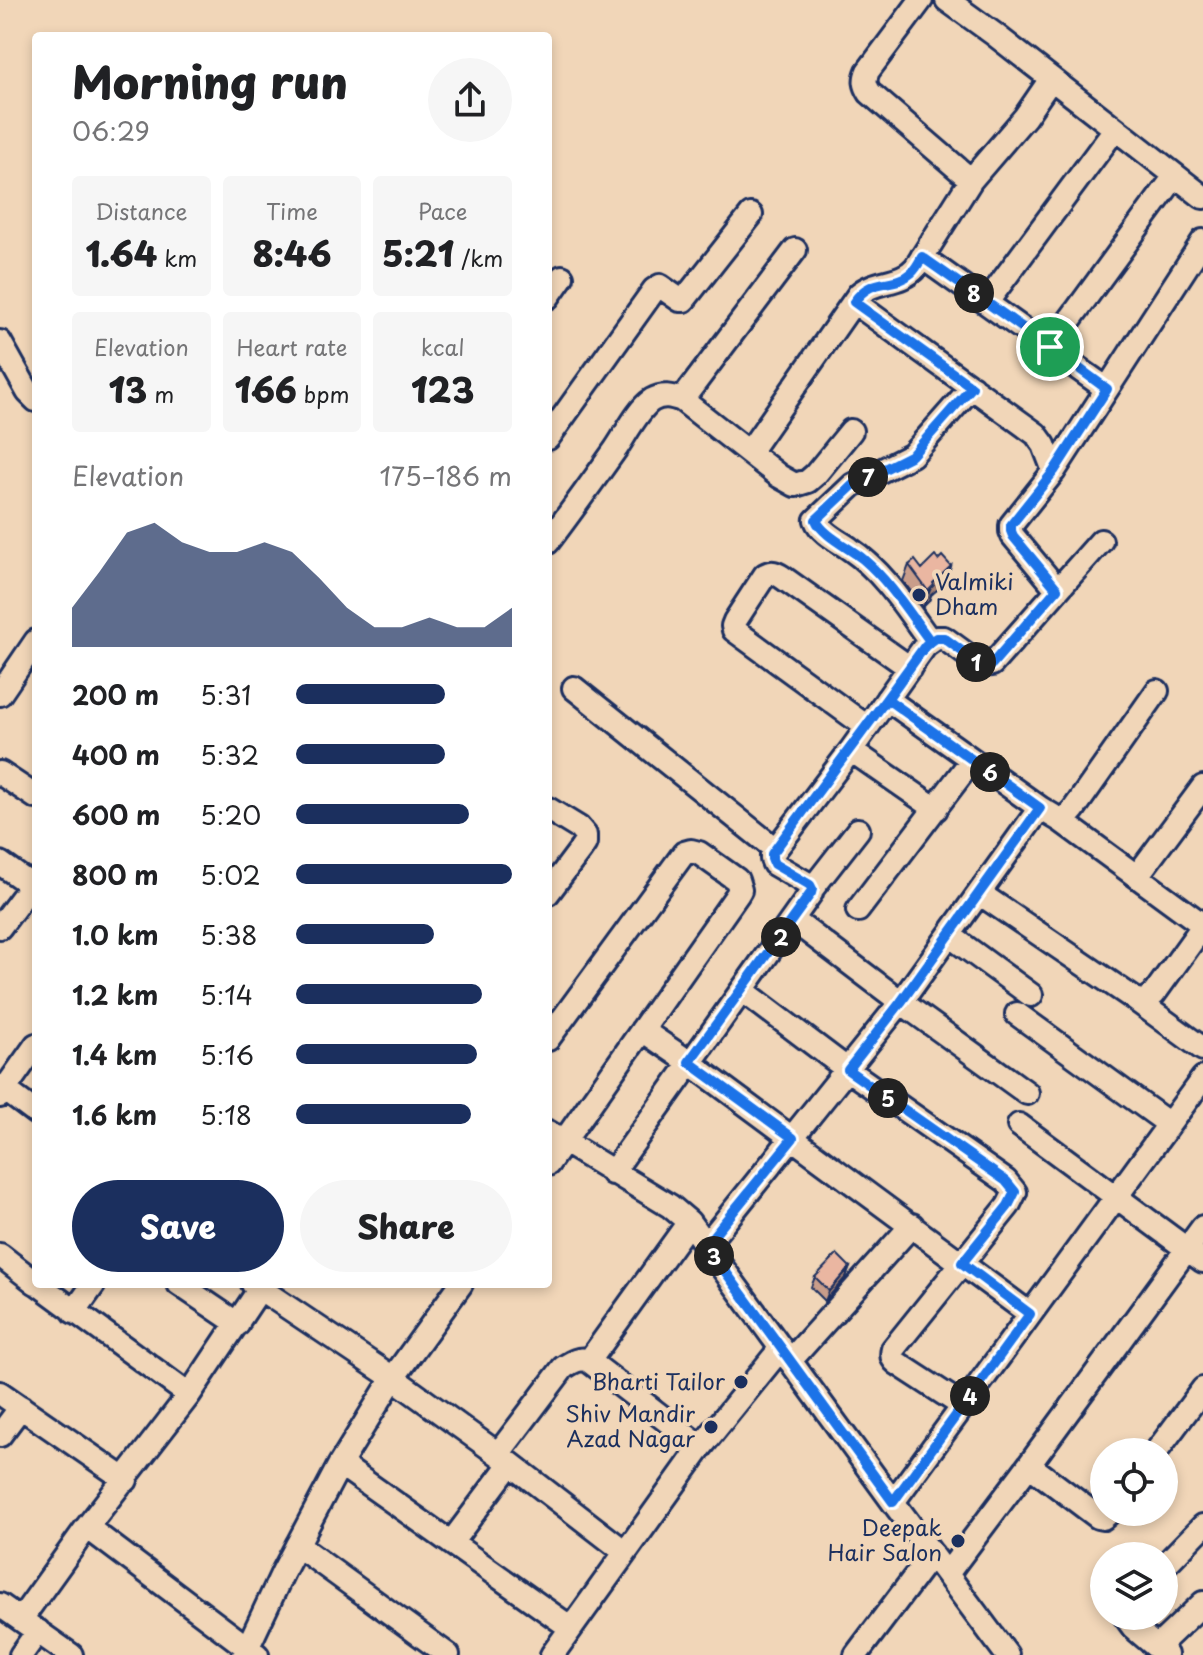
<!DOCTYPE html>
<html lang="en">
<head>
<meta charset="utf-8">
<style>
  body { margin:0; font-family:"Playpen Sans",sans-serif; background:#f6f6f6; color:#202124; height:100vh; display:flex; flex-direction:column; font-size:30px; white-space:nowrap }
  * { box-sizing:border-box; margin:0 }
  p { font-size:26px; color:#757577 }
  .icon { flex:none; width:44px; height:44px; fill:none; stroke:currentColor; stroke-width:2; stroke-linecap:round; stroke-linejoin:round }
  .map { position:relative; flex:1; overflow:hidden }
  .side { position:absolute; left:32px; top:32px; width:520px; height:1256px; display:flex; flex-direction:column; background:#fff; border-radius:8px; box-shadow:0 4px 12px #0003 }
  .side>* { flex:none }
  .tools { position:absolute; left:1090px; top:1438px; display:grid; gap:16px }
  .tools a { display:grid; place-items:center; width:88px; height:88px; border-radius:50%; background:#fff; box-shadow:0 4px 12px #0003; font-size:40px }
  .pin { position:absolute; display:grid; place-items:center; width:68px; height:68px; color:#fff; margin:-34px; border:4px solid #fff; border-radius:50%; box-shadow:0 2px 8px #0007 }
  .km { position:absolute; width:40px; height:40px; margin:-20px; border-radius:50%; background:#222; color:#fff; font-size:22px; line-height:40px; text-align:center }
  .round { display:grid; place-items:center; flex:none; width:84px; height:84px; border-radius:42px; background:#f6f6f6 }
  .overview { display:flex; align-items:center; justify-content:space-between; height:136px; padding:0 40px }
  h1 { font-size:44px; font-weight:800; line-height:60px }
  .metrics { display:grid; grid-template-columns:repeat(3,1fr); gap:12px; height:136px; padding:8px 40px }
  .metrics div { display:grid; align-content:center; border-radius:8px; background:#f6f6f6; text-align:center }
  .metrics b { font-size:34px; font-weight:800 }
  .metrics small { font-size:22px; font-weight:400 }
  .metrics p { font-size:22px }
  .chart { height:224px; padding:16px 40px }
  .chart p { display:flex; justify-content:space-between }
  .chart svg { width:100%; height:144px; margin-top:8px; fill:#1b2f5e; opacity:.7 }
  .button { display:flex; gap:16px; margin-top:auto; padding:16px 40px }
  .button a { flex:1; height:92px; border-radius:48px; background:#1b2f5e; color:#fff; font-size:32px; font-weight:800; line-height:92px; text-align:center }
  .button a+a { background:#f6f6f6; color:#202124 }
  ul { padding:0 40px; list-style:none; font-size:26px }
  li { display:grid; grid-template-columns:128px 96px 1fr; align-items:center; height:60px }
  li i { height:20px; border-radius:10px; background:#1b2f5e }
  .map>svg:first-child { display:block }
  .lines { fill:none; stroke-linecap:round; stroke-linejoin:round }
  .minor-casing { stroke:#1b2f5e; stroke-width:28 }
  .minor { stroke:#f1d6b8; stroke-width:22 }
  .wall { fill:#c99d8a; stroke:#1b2f5e; stroke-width:2 }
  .shaded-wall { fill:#a47f71; stroke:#1b2f5e; stroke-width:2 }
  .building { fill:#eab6a1; stroke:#1b2f5e; stroke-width:2 }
  .route-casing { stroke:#fff; stroke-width:16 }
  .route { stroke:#1a73e8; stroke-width:10 }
  .poi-dot { fill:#1b2f5e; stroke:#f1d6b8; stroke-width:3 }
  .labels { text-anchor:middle; stroke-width:8; stroke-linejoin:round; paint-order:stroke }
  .poi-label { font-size:22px; fill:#1b2f5e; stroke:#f1d6b8; text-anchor:end }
</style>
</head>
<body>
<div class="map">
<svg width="1203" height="1655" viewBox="0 0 1203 1655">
  <rect width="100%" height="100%" fill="#f1d6b8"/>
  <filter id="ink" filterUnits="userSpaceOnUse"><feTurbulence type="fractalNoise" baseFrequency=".0125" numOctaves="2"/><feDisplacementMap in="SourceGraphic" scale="16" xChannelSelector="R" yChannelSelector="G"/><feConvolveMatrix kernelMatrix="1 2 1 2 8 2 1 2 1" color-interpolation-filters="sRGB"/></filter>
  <g filter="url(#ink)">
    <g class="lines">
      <g class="minor-casing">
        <path id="minor" d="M921 0 868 71C864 80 865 85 870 93L971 180
          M947 0 994 34 1203 197
          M922 257 1107 389
          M548 297 562 277
          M854 302 1036 434 1044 445 1054 471
          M987 302 1115 129
          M0 342 28 392 36 400
          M1050 347 1175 176
          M682 400 795 250
          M548 438 654 290 660 286 680 300H684L751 215
          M749 452 859 294C876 279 901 285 916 267L971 180 1025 117 1051 79
          M548 542C571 512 593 481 615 450 625 436 638 409 652 400 663 394 671 396 682 400L779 476 795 485 808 481 815 475 851 431
          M1057 589 1013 536 1011 531V525L1054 471 1203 241
          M930 641C906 608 884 572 850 549 839 541 821 533 816 520L853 485 912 455 972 387
          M574 688 775 849
          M0 694 36 641
          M887 699 1040 808 1060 820 1067 817 1074 809 1157 691
          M867 727 734 630 733 626 735 621 765 575C772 571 776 573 782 577L910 668
          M851 750 936 809
          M0 773 36 797
          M548 809 579 828 585 835V843L581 849 548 893
          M1060 820 1203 925
          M0 863 31 885
          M1137 876 1203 787
          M812 889 858 830
          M979 893 1136 1000 1145 1001 1154 994 1203 926
          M858 910 972 760
          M793 920 901 1002 1040 808
          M0 927 36 879
          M949 935 1031 995
          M742 990 848 1070 1006 1181 1015 1192 1008 1206 893 1349C891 1356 892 1359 897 1363L963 1406
          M1136 1000 1203 1049
          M1017 1014 1169 1124
          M642 1030 689 1062 1030 1314
          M548 1039 684 853 691 851 699 853 737 880 740 890 737 895 548 1164
          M0 1086 36 1113
          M0 1096 36 1045
          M1019 1125 1203 1261
          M548 1132 670 1206 689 1222 893 1502 1007 1655
          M612 1173 811 893 812 889 810 885 774 864 772 859V854L851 750 925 646 936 638H944L981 665 992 664 1101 541
          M706 1245 901 1002 1027 1093
          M0 1255 36 1283
          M38 1284 189 1395
          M179 1284 238 1324
          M253 1284 393 1378 498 1454 625 1552
          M74 1312 94 1284
          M589 1361 689 1222
          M790 1361 912 1225
          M0 1393 126 1480
          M0 1435 21 1407
          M1156 1452 1203 1389
          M498 1454 563 1368C572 1362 579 1357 589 1361L701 1447
          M340 1464 571 1628
          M1029 1465 1098 1517 1103 1518 1110 1512
          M893 1502 1203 1078
          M87 1527 257 1655
          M451 1543 510 1464
          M297 1545 448 1655
          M1164 1566 1203 1526
          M947 1574 1029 1465 1203 1227
          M0 1605 71 1655
          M1125 1616 1133 1627 1166 1655
          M21 1619 87 1527 189 1395 263 1284
          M1157 1647 1203 1603
          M21 1655 38 1631
          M244 1655 283 1572 340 1464 393 1378 461 1284
          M552 1655 701 1447 781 1348
          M856 1655 932 1554"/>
      </g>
      <use href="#minor" class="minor"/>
    </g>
    <path class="wall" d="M938 560 951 566 946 582 931 595 929 601 923 607 903 581 909 565 922 569Z
      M850 1267 846 1277 825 1301 811 1287 815 1277Z"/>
    <path class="shaded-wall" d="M951 566 946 582 931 595 929 601 923 607 933 583Z
      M850 1267 846 1277 825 1301 829 1291Z"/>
    <path class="building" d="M935 556 938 560 942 556 951 566 933 583 934 585 928 591 909 565 915 560 922 569Z
      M837 1254 850 1267 829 1291 815 1277Z"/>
  </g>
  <g class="lines" filter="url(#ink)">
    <g class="route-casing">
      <path id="route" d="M1050 347 1107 389 1054 471 1011 525V531L1013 536 1057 589 992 664 981 665 944 638H936L925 646C875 716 823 784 772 854V859L774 864 810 885 812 889 811 893 689 1062 793 1138 706 1245 893 1502 1030 1314 962 1263 1008 1206 1015 1192 1006 1181 848 1070 901 1002 1040 808 887 699 925 646 930 641C909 613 890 582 863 559 850 548 822 535 816 520L853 485 912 455 972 387 854 302C872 275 893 289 911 273 916 269 919 263 922 257L1050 347"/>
    </g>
    <use href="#route" class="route"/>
  </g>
  <g class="poi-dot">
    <circle cx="919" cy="595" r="8"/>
    <circle cx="741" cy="1382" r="8"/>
    <circle cx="711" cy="1427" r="8"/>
    <circle cx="958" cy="1541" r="8"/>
  </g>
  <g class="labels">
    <g class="poi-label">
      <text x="935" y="590" text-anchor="start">Valmiki<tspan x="935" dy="25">Dham</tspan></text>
      <text x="725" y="1390">Bharti Tailor</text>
      <text x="695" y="1422">Shiv Mandir<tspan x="695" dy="25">Azad Nagar</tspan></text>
      <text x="942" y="1536">Deepak<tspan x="942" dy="25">Hair Salon</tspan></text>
    </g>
  </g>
</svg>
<div class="tools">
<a><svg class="icon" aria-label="locate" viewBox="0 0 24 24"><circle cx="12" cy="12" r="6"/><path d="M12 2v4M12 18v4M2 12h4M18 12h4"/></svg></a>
<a><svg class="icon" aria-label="layers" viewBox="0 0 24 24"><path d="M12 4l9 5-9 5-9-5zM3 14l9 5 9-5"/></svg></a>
</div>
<div class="pin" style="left:1050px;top:347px;background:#1e9e55"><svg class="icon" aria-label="arrive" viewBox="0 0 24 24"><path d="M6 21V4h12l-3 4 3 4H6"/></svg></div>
<b class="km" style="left:976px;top:662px">1</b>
<b class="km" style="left:781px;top:937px">2</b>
<b class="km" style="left:714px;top:1256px">3</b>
<b class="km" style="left:970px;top:1396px">4</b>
<b class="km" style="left:888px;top:1098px">5</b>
<b class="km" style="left:990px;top:772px">6</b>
<b class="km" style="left:868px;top:477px">7</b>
<b class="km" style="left:974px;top:293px">8</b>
<section class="side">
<div class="overview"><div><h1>Morning run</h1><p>06:29</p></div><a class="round"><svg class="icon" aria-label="share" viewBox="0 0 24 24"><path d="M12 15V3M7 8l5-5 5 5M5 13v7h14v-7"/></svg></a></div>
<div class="metrics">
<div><p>Distance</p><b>1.64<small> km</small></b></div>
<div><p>Time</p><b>8:46</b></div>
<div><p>Pace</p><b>5:21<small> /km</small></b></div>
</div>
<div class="metrics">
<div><p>Elevation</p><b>13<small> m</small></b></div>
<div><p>Heart rate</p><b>166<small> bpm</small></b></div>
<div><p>kcal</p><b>123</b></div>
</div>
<div class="chart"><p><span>Elevation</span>175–186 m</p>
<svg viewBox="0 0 160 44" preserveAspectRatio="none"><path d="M0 44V32L10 21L20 9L30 6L40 12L50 15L60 15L70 12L80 15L90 23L100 32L110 38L120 38L130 35L140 38L150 38L160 32V44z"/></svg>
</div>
<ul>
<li><b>200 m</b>5:31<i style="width:69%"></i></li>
<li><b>400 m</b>5:32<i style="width:69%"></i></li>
<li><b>600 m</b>5:20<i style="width:80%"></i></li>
<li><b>800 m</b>5:02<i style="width:100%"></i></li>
<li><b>1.0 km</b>5:38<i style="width:64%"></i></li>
<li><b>1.2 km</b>5:14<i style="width:86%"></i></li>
<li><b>1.4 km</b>5:16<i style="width:84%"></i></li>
<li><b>1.6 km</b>5:18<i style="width:81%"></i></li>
</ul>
<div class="button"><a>Save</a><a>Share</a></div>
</section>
</div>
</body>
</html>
